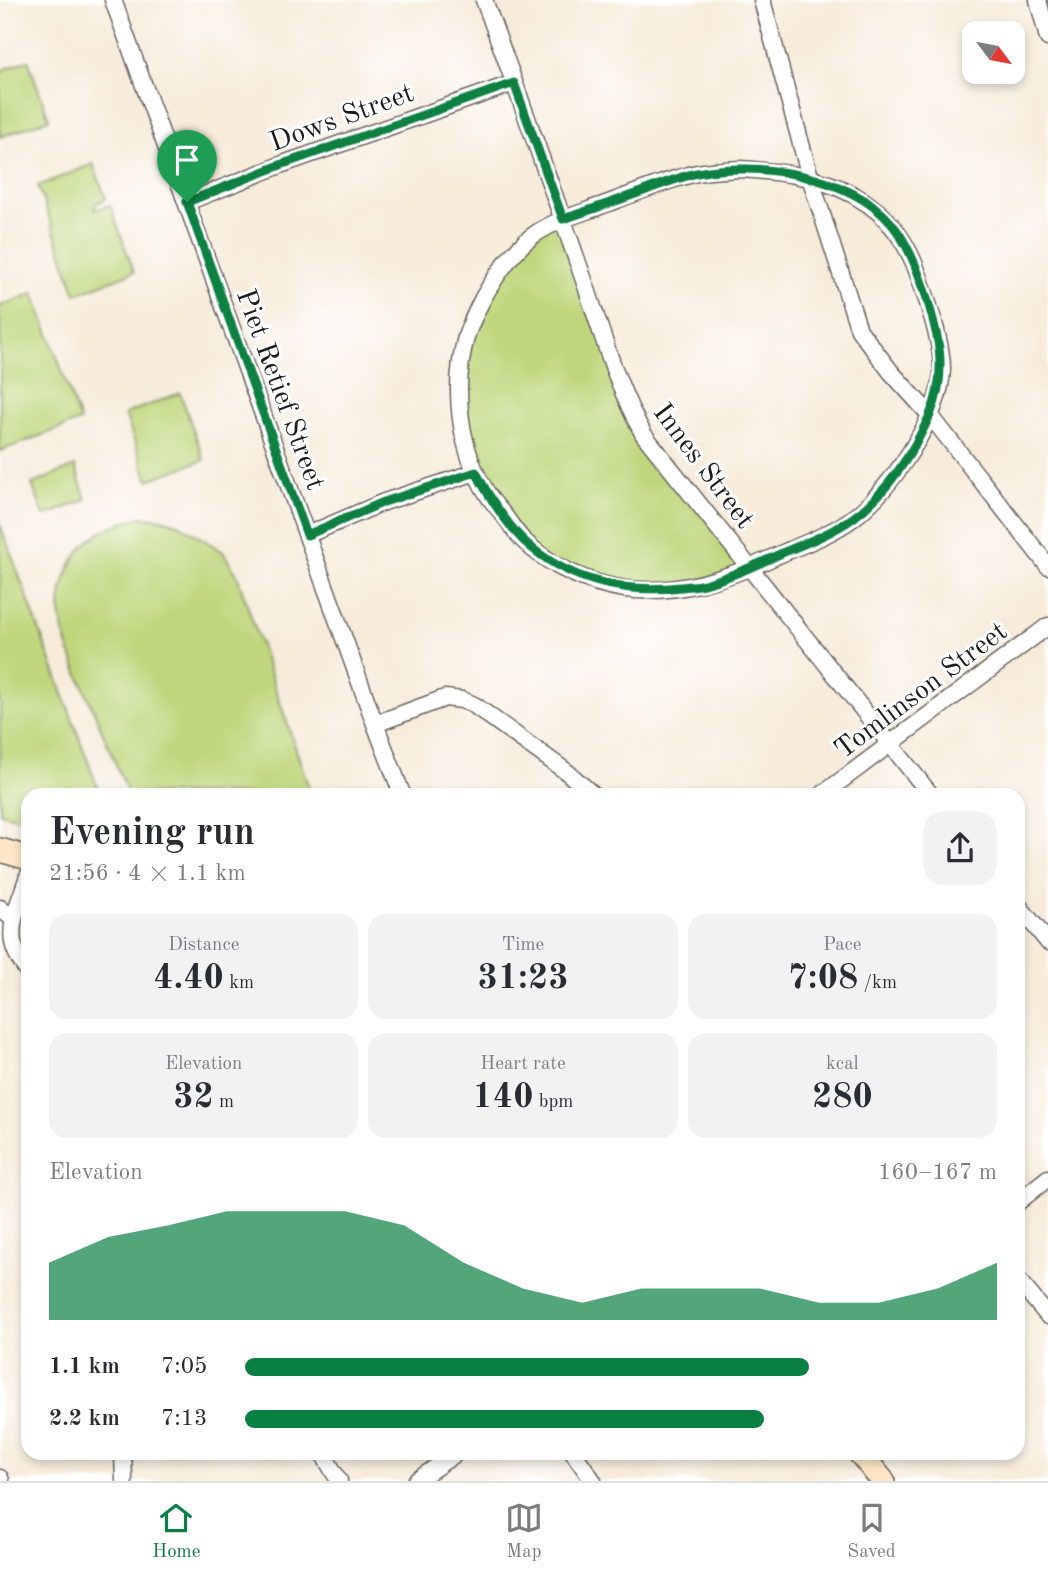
<!DOCTYPE html>
<html lang="en">
<head>
<meta charset="utf-8">
<style>
  body { margin:0; font-family:"Old Standard TT",serif; background:#f2f2f3; color:#2b2b33; height:100vh; display:flex; flex-direction:column; font-size:26px; white-space:nowrap }
  * { box-sizing:border-box; margin:0 }
  p { font-size:23px; color:#7c7c81 }
  .icon { flex:none; width:38px; height:38px; fill:none; stroke:currentColor; stroke-width:2; stroke-linecap:round; stroke-linejoin:round }
  .map { position:relative; flex:1; overflow:hidden }
  .side { position:absolute; left:21px; top:788px; width:1004px; height:672px; display:flex; flex-direction:column; background:#fff; border-radius:21px; box-shadow:0 4px 10px #0003 }
  .side>* { flex:none }
  .needle { width:46px; rotate:122deg }
  .controls { position:absolute; left:962px; top:21px; display:grid; gap:14px }
  .controls a { display:grid; place-items:center; width:63px; height:63px; border-radius:14px; background:#fff; box-shadow:0 4px 10px #0003; font-size:35px }
  .pin { position:absolute; display:grid; place-items:center; width:60px; height:60px; color:#fff; margin:-72px -30px; border-radius:50% 50% 50% 0; rotate:-45deg; box-shadow:0 0 7px #0007 }
  .pin .icon { rotate:45deg }
  .round { display:grid; place-items:center; flex:none; width:74px; height:74px; border-radius:21px; background:#f2f2f3 }
  .headline { display:flex; align-items:center; justify-content:space-between; height:119px; padding:0 28px }
  h1 { font-size:38px; font-weight:800; line-height:52px }
  .stats { display:grid; grid-template-columns:repeat(3,1fr); gap:10px; height:119px; padding:7px 28px }
  .stats div { display:grid; align-content:center; border-radius:18px; background:#f2f2f3; text-align:center }
  .stats b { font-size:35px; font-weight:800 }
  .stats small { font-size:19px; font-weight:400 }
  .stats p { font-size:19px }
  .chart { height:196px; padding:14px 28px }
  .chart p { display:flex; justify-content:space-between }
  .chart svg { width:100%; height:126px; margin-top:7px; fill:#0b8043; opacity:.7 }
  ul { padding:0 28px; list-style:none; font-size:23px }
  li { display:grid; grid-template-columns:112px 84px 1fr; align-items:center; height:52px }
  li i { height:18px; border-radius:9px; background:#0b8043 }
  .dock { display:flex; justify-content:space-around; align-items:center; height:98px; border-top:2px solid #e1e1e2; background:#fff; font-size:19px; color:#7c7c81 }
  .dock a { display:grid; justify-items:center; gap:4px }
  .dock .active { color:#0b8043 }
  .map>svg:first-child { display:block }
  .green { fill:#bed77b; stroke:#6d7a4c; stroke-width:2 }
  .lines { fill:none; stroke-linecap:round; stroke-linejoin:round }
  .street-casing { stroke:#69645e; stroke-width:19 }
  .secondary-casing { stroke:#69645e; stroke-width:26 }
  .street { stroke:#fff; stroke-width:16 }
  .secondary { stroke:#fde5c5; stroke-width:23 }
  .route-casing { stroke:#fff; stroke-width:14 }
  .route { stroke:#0b8043; stroke-width:9 }
  .labels { text-anchor:middle; stroke-width:6; stroke-linejoin:round; paint-order:stroke }
  .street-label { font-size:28px; fill:#1c1c1c; stroke:#fff }
</style>
</head>
<body>
<div class="map">
<svg width="1048" height="1481" viewBox="0 0 1048 1481">
  <rect width="100%" height="100%" fill="#fff"/>
  <filter id="ink" filterUnits="userSpaceOnUse"><feTurbulence type="fractalNoise" baseFrequency=".0143" numOctaves="2"/><feDisplacementMap in="SourceGraphic" scale="14" xChannelSelector="R" yChannelSelector="G"/><feConvolveMatrix kernelMatrix="1 2 1 2 8 2 1 2 1" color-interpolation-filters="sRGB"/></filter>
  <filter id="wash" filterUnits="userSpaceOnUse"><feTurbulence type="fractalNoise" baseFrequency=".00686" numOctaves="4" result="noise"/><feDisplacementMap in="SourceGraphic" scale="28" xChannelSelector="R" yChannelSelector="G"/><feGaussianBlur stdDeviation="1.57" result="paint"/><feColorMatrix in="noise" values="0 0 0 0 0 0 0 0 0 0 0 0 0 0 0 0 0 1.4 0 .05"/><feComposite in="paint" operator="in"/></filter>
  <g filter="url(#wash)">
    <rect width="100%" height="100%" fill="#f7ebd9"/>
    <path class="green" d="M28 60 49 119 0 137V71Z
      M93 164 106 199 95 204V210L110 205 134 272 76 294 38 186Z
      M558 212 630 419 747 568 690 583 624 587 563 574 523 540 461 442 471 320 496 269Z
      M34 293 80 421 0 451V306Z
      M180 393 204 460 148 480 125 414Z
      M75 466 86 500 44 516 32 484Z
      M143 517 161 519 178 524 192 532 223 552 237 575 309 788 305 794H128C115 761 101 728 87 695 77 670 65 645 61 618 57 588 71 551 98 534 112 525 127 521 143 517Z
      M0 524 100 794H28V820L0 813Z"/>
  </g>
  <g filter="url(#ink)">
    <g class="lines">
      <g class="street-casing">
        <path id="street" d="M113 0 375 724 402 794
          M484 0C517 88 548 177 579 266 599 322 615 384 644 435L930 794
          M762 0 810 177 859 330 891 372 930 415 1048 566
          M1038 0 1048 38
          M740 169C785 172 830 177 868 204 897 224 912 253 922 285 930 309 942 344 942 369 941 416 890 491 853 518 830 535 801 545 776 556 729 578 678 595 625 589 589 584 549 566 523 540 517 534 511 525 506 518 500 510 493 503 488 495 459 450 452 389 466 337 470 324 477 310 483 298 495 277 512 252 531 237 552 221 579 214 603 205 634 194 665 180 697 173 711 170 726 170 740 169Z
          M187 202 283 164 514 83
          M307 535 384 502 476 472
          M375 724 445 698 462 700 474 705 567 772 592 794
          M823 794 1048 626
          M28 876C22 896 9 921 13 942 15 953 22 963 28 972
          M1018 905 1048 942
          M0 908 14 920
          M1018 1202 1048 1178
          M1018 1280 1048 1316
          M123 1452 124 1481
          M322 1452 339 1481
          M573 1452 593 1481
          M0 1478 1 1481
          M416 1481 458 1452"/>
      </g>
      <g class="secondary-casing">
        <path id="secondary" d="M0 850 28 858
          M859 1452 883 1481"/>
      </g>
      <use href="#street" class="street"/>
      <use href="#secondary" class="secondary"/>
    </g>
  </g>
  <g class="lines" filter="url(#ink)">
    <g class="route-casing">
      <path id="route" d="M514 83 563 219C588 211 613 202 638 193 657 186 676 178 697 173 756 161 850 175 891 223 907 242 916 266 924 289 938 333 949 370 930 415 913 453 887 493 853 518 832 533 806 543 782 553 757 565 731 577 704 584 696 586 689 586 681 587 624 594 567 581 524 541 506 523 487 494 476 472L384 502 307 535 187 202 283 164Z"/>
    </g>
    <use href="#route" class="route"/>
  </g>
  <g class="labels">
    <g class="street-label">
      <text transform="translate(341 116) rotate(-20)" y="10">Dows Street</text>
      <text transform="translate(282 389) rotate(70)" y="10">Piet Retief Street</text>
      <text transform="translate(705 465) rotate(53)" y="10">Innes Street</text>
      <text transform="translate(920 689) rotate(-37)" y="10">Tomlinson Street</text>
    </g>
  </g>
</svg>
<div class="controls">
<a><svg class="needle" viewBox="-14 -14 28 28"><path d="M0-13l5 13h-10z" fill="#e53935"/><path d="M0 13l5-13h-10z" fill="#7c7c81"/></svg></a>
</div>
<div class="pin" style="left:187px;top:202px;background:#1e9e55"><svg class="icon" aria-label="arrive" viewBox="0 0 24 24"><path d="M6 21V4h12l-3 4 3 4H6"/></svg></div>
<section class="side">
<div class="headline"><div><h1>Evening run</h1><p>21:56 · 4 × 1.1 km</p></div><a class="round"><svg class="icon" aria-label="share" viewBox="0 0 24 24"><path d="M12 15V3M7 8l5-5 5 5M5 13v7h14v-7"/></svg></a></div>
<div class="stats">
<div><p>Distance</p><b>4.40<small> km</small></b></div>
<div><p>Time</p><b>31:23</b></div>
<div><p>Pace</p><b>7:08<small> /km</small></b></div>
</div>
<div class="stats">
<div><p>Elevation</p><b>32<small> m</small></b></div>
<div><p>Heart rate</p><b>140<small> bpm</small></b></div>
<div><p>kcal</p><b>280</b></div>
</div>
<div class="chart"><p><span>Elevation</span>160–167 m</p>
<svg viewBox="0 0 160 44" preserveAspectRatio="none"><path d="M0 44V24L10 15L20 11L30 6L40 6L50 6L60 11L70 24L80 33L90 38L100 33L110 33L120 33L130 38L140 38L150 33L160 24V44z"/></svg>
</div>
<ul>
<li><b>1.1 km</b>7:05<i style="width:75%"></i></li>
<li><b>2.2 km</b>7:13<i style="width:69%"></i></li>
</ul>
</section>
</div>
<nav class="dock">
<a class="active"><svg class="icon" aria-label="home" viewBox="0 0 24 24"><path d="M3 11l9-7 9 7M6 9v11h12V9"/></svg>Home</a>
<a><svg class="icon" aria-label="map" viewBox="0 0 24 24"><path d="M3 6l6-2 6 2 6-2v14l-6 2-6-2-6 2zM9 4v14M15 6v14"/></svg>Map</a>
<a><svg class="icon" aria-label="saved" viewBox="0 0 24 24"><path d="M7 4h10v16l-5-4-5 4z"/></svg>Saved</a>
</nav>
</body>
</html>
